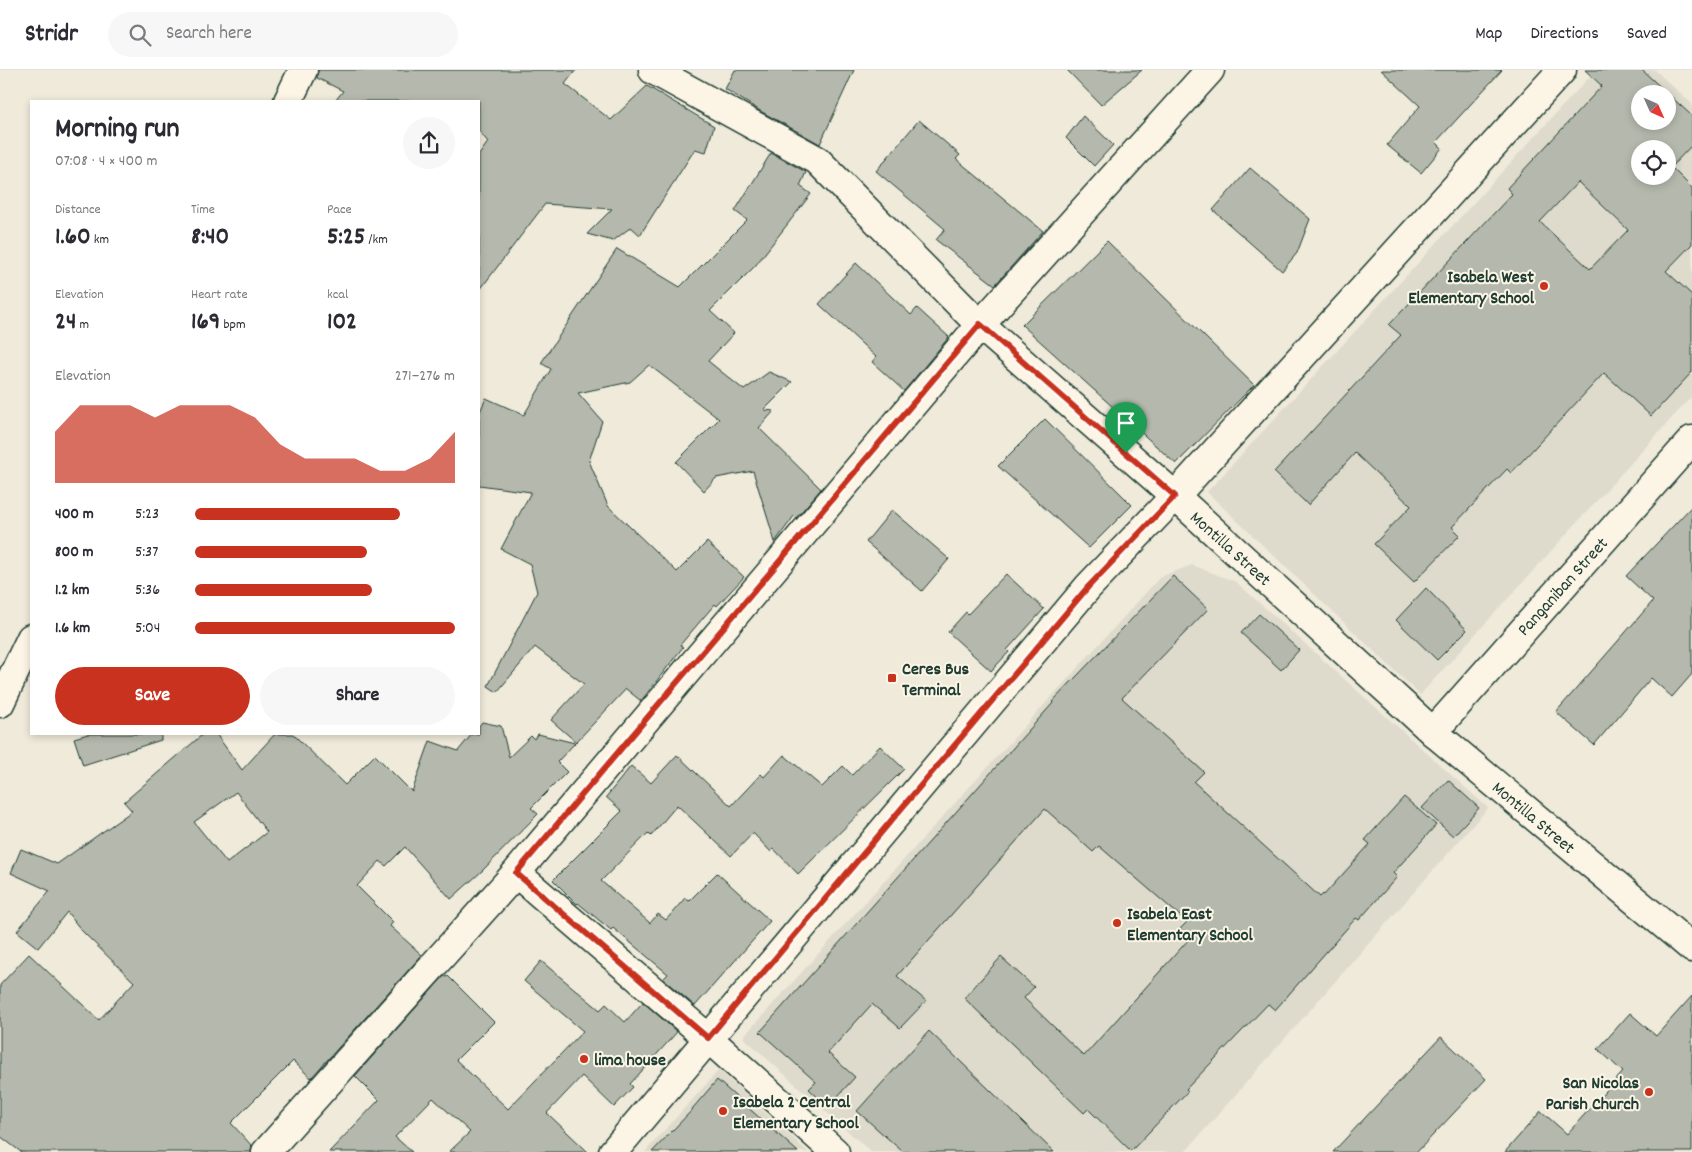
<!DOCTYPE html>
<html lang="en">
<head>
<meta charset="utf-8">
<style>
  body { margin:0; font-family:Dekko,sans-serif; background:#f7f7f7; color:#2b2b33; height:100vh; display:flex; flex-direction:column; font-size:19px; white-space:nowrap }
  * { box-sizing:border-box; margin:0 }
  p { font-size:16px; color:#7c7c81 }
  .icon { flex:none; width:28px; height:28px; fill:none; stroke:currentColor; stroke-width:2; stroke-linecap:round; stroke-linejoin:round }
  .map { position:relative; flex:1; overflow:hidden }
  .panel { position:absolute; left:30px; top:30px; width:450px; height:635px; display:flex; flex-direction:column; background:#fff; border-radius:0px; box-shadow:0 2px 8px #0003 }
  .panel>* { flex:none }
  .needle { width:32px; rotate:135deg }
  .tools { position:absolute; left:1631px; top:15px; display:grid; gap:10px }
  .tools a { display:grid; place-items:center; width:45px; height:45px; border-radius:50%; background:#fff; box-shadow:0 2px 8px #0003; font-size:25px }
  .pin { position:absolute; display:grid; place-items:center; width:42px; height:42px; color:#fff; margin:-51px -21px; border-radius:50% 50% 50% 0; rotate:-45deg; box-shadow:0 0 5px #0007 }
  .pin .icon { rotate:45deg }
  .round { display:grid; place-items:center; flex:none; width:52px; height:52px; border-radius:26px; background:#f7f7f7 }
  .headline { display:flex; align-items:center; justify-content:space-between; height:85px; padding:0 25px }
  h1 { font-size:28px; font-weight:700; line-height:38px }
  .stats { display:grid; grid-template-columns:repeat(3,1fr); gap:8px; height:85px; padding:5px 25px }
  .stats div { display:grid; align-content:center }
  .stats b { font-size:25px; font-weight:700 }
  .stats small { font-size:14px; font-weight:400 }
  .stats p { font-size:14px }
  .chart { height:140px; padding:10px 25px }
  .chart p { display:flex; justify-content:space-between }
  .chart svg { width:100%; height:90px; margin-top:5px; fill:#c8321e; opacity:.7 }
  .cta { display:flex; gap:10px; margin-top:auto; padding:10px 25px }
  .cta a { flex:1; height:58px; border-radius:30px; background:#c8321e; color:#fff; font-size:20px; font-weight:700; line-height:58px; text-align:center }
  .cta a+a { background:#f7f7f7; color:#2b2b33 }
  ul { padding:0 25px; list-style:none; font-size:16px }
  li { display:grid; grid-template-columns:80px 60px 1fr; align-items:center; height:38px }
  li i { height:12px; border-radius:6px; background:#c8321e }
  header { display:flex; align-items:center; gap:30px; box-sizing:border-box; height:70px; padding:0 25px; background:#fff; border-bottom:1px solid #e1e1e2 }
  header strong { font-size:24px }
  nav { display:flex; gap:28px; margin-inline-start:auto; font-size:18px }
  .search { width:350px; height:45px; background:#f7f7f7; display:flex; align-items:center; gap:12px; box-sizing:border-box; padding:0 18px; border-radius:28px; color:#7c7c81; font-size:19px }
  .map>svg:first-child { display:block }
  .built { fill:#dedbcc; fill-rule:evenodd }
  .building { fill:#b5b9ad; stroke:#1f3d34; fill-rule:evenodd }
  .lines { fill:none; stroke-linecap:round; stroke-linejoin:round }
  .minor-casing { stroke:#1f3d34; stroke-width:31 }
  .major-casing { stroke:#1f3d34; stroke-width:31 }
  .minor { stroke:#fcf5e5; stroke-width:28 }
  .major { stroke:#fcf5e5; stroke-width:28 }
  .route-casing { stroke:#fff; stroke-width:10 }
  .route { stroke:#c8321e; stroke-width:6 }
  .poi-dot { fill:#c8321e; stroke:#fcf5e5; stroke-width:2 }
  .labels { text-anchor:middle; stroke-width:4; stroke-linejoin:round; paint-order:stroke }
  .poi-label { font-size:18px; font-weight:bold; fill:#1f3d34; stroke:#fcf5e5; text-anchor:start }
  .street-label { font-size:18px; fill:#1f3d34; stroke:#fcf5e5 }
</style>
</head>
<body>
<header>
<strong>Stridr</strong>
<div class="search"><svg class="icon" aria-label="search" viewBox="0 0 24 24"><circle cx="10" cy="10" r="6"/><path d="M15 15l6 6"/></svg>Search here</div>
<nav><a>Map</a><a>Directions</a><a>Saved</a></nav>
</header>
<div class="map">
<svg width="1692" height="1082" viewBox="0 0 1692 1082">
  <rect width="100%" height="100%" fill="#efeada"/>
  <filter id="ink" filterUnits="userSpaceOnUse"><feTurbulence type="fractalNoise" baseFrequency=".02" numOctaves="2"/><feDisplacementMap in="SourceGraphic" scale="10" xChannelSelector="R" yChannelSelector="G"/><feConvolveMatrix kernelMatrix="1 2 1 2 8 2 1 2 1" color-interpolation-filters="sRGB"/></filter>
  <g filter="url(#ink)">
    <path class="built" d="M1596 0H1655L1692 34V326L1420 625 1207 422ZM1640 24H1668V51H1640ZM1640 79H1668V106H1640Z
      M1192 495 1236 512 1488 738 1185 1082H871L743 967 1160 507Z
      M719 1000 808 1082H645Z"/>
    <path class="building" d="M318 0H576L565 14 611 50 647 16 714 56 706 82 695 79 640 165 631 157 613 171 587 164 612 139 545 134 479 221V85L488 72 479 61V31H335L343 21 317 8Z
      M735 0H854L820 74 762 42 725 19Z
      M1067 0H1142L1101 35Z
      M1381 0H1502L1436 72 1442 78 1421 103 1387 75 1420 36Z
      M1585 0H1642L1692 46V75L1671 97 1692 118V174L1666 201 1692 225V302L1651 346 1604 303 1511 403 1507 399 1452 457 1460 465 1414 512 1374 474 1411 436 1355 383 1308 435 1274 402 1401 265 1389 255 1512 124 1507 118 1602 16ZM1640 24H1668V51H1640ZM1640 79H1668V106H1640ZM1578 112 1628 160 1590 199 1540 152Z
      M1083 46 1113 75 1094 96 1066 68Z
      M919 50 960 85 956 89 1043 161 995 215 936 170 945 159 876 101Z
      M771 83 806 102 800 116 811 124 755 196 710 241 734 263 708 291 744 320 769 302 792 312 764 340 774 341 759 358 821 419 796 448 794 446 775 472 753 401 716 408 704 421 676 392 719 349 649 295 630 312 578 323 602 351 589 391 608 436 677 502 707 472 744 507 717 536 715 534 680 575 683 577 641 631 626 619 576 672 551 650 584 614 535 577 497 622 488 616 537 522 530 494 501 479 531 422 479 415V344L486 328 524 345 551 299 541 293 617 179 680 217 747 150 735 141Z
      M1250 98 1310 149 1297 183 1282 201 1213 140Z
      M1107 171 1254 315 1176 394 1022 255Z
      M856 193 911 245 917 238 949 267 904 321 872 292 876 287 819 234Z
      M1045 349 1132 435 1089 478 998 396Z
      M1692 436V604L1672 627 1651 608 1594 675 1556 642 1653 531 1626 506Z
      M892 440 949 489 922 521 866 472Z
      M1006 504 1044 539 1007 580 1009 582 991 601 948 562 966 542 968 544Z
      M1173 506 1208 539 1122 628 1204 702 1194 712 1320 827 1323 824 1324 825 1370 774 1365 770 1404 727 1436 755 1393 803 1397 807 1359 850 1356 848 1275 940 1268 934 1186 1019 1188 1021 1131 1081 1088 1039 1084 1043 964 928 1001 887 1034 917 1024 928 1084 986 1190 868 1180 859 1187 852 1099 776 1093 782 1045 739 897 906 926 931 900 958 872 934 828 983 855 1007 828 1037 809 1019 816 1012 760 962 1053 633 1052 632Z
      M1426 518 1467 560 1437 590 1396 550Z
      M1259 544 1299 580 1281 600 1241 563Z
      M482 652 501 656 509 687 531 666 534 669 538 664 575 673 557 692 567 702 531 738 538 744 482 801 451 829 405 777 386 796 380 791 357 816 393 852 390 856 422 885 311 1008 293 991 231 1053 252 1076 251 1082H21L0 1066V915L29 884 99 950 134 912 82 861 67 842 38 878 17 861 50 821 11 803 21 779 57 794 132 741 124 732 203 664H216L242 700 275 664H293L345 715 375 685 412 722 430 671 458 681 472 664H479V656ZM236 722 267 762 227 793 194 752Z
      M88 664H161V670L83 695 74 668Z
      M880 676 904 699 798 804 774 779 771 782 753 763 731 786 677 735 651 766 648 763 601 811 650 853 658 844 666 850 685 828 689 831 717 803 770 851 695 936 663 909 668 904 613 858 611 860 578 833 577 834 553 810 622 741 606 727 631 696 651 713 677 685 731 736 761 704 764 707 784 685 822 717 843 696 852 705Z
      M1448 710 1479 738 1453 766 1422 738Z
      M541 891 600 940 606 934 625 952 643 932 677 962 630 1014 633 1017 614 1037 582 1006 547 1043 588 1082H449L470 1062 433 1028 395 1067 412 1082H329L379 1030 355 1006 444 906 446 907 448 906 494 952 456 990 508 1039 583 961 524 911Z
      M1692 926V1082H1505L1541 1041 1567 1064 1623 1002 1598 979 1630 943 1656 966Z
      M929 961 1054 1082H903L857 1041Z
      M1441 967 1486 1009 1417 1082H1333Z
      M717 1010 798 1082H652L693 1039H692Z"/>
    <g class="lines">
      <g class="minor-casing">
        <path id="minor" d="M653 0 817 90 980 255 1175 426 1562 0
          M288 31 303 0
          M0 633 31 568
          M1433 662 1692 370
          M516 803 708 968 835 1082
          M266 1082 516 803 980 255 1210 0"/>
      </g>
      <g class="major-casing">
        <path id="major" d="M613 1082 1088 517 1175 426 1433 662 1692 878"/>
      </g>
      <use href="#minor" class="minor"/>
      <use href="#major" class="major"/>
    </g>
  </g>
  <g class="lines" filter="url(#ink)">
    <g class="route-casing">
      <path id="route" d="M980 254 1175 426 1088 517 708 968 516 803Z"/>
    </g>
    <use href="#route" class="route"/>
  </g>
  <g class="poi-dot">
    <circle cx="1544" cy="216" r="5"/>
    <rect x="887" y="603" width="10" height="10" rx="2.5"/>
    <circle cx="1117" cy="853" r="5"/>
    <circle cx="584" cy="989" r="5"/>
    <circle cx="1649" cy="1022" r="5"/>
    <circle cx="723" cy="1041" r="5"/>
  </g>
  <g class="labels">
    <g class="poi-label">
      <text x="1534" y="212" text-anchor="end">Isabela West<tspan x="1534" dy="21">Elementary School</tspan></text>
      <text x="902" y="604">Ceres Bus<tspan x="902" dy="21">Terminal</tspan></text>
      <text x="1127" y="849">Isabela East<tspan x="1127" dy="21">Elementary School</tspan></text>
      <text x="594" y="995">lima house</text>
      <text x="1639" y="1018" text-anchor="end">San Nicolas<tspan x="1639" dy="21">Parish Church</tspan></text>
      <text x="733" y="1037">Isabela 2 Central<tspan x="733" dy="21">Elementary School</tspan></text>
    </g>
    <g class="street-label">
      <text transform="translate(1231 478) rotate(42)" y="6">Montilla Street</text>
      <text transform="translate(1562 516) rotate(-48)" y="6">Panganiban Street</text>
      <text transform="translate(1534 747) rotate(40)" y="6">Montilla Street</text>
    </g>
  </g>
</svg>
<div class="tools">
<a><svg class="needle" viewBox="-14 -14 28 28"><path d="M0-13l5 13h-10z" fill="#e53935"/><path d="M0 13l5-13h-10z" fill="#7c7c81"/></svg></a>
<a><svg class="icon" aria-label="locate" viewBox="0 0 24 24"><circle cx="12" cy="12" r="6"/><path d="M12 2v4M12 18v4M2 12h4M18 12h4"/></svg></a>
</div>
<div class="pin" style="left:1126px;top:383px;background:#1e9e55"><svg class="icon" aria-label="arrive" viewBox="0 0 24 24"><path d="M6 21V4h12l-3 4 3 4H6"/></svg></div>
<section class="panel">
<div class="headline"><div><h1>Morning run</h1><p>07:08 · 4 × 400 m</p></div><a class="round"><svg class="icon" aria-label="share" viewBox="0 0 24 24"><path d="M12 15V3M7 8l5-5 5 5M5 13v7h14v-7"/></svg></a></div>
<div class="stats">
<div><p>Distance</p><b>1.60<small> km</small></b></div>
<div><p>Time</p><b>8:40</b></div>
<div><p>Pace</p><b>5:25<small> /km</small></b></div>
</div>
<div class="stats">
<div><p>Elevation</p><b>24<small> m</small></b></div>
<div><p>Heart rate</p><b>169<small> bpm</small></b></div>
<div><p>kcal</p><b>102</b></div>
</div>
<div class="chart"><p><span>Elevation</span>271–276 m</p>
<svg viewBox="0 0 160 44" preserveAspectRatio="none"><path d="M0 44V19L10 6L20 6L30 6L40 12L50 6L60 6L70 6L80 12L90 25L100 32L110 32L120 32L130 38L140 38L150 32L160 19V44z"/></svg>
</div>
<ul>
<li><b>400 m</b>5:23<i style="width:79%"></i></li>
<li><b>800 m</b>5:37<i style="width:66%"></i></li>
<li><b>1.2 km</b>5:36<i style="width:68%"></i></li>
<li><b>1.6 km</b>5:04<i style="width:100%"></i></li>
</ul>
<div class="cta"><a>Save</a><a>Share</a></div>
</section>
</div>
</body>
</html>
